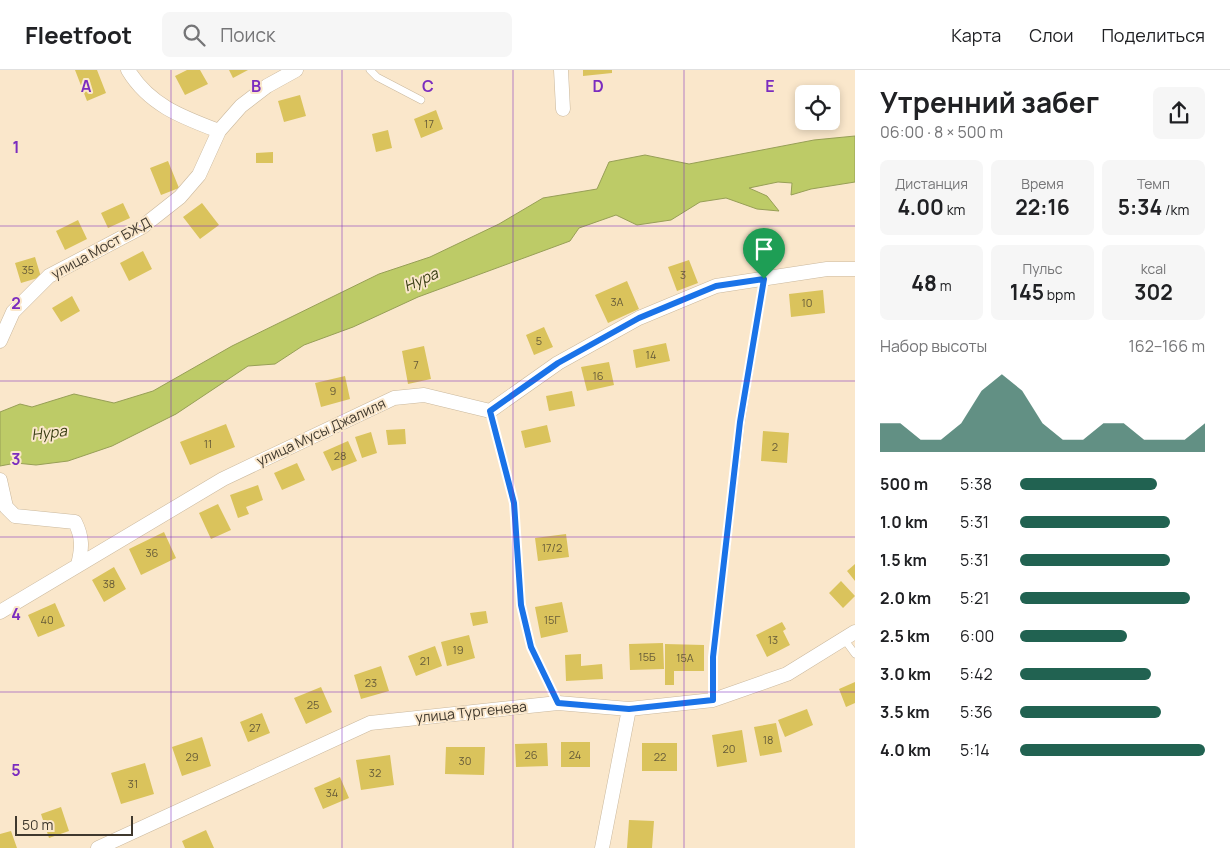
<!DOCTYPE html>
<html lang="ru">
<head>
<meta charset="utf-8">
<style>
  body { margin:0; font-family:Manrope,sans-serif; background:#f6f6f6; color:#202124; height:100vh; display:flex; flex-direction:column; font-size:19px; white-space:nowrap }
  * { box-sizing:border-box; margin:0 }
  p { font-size:16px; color:#757577 }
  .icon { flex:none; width:28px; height:28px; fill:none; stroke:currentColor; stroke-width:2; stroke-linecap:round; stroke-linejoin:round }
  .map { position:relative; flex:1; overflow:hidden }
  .details { display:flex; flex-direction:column; background:#fff; width:375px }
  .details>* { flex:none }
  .buttons { position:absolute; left:795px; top:15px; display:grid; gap:10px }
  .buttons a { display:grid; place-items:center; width:45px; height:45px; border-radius:8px; background:#fff; box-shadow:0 2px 8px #0003; font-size:25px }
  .scale { position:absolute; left:15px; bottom:12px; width:118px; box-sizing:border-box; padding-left:5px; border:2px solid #3f382d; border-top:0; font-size:14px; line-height:18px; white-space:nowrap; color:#3f382d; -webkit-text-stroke:4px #fae7cb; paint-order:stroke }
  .pin { position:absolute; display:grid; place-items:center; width:42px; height:42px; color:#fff; margin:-51px -21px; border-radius:50% 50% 50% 0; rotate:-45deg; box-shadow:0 0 5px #0007 }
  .pin .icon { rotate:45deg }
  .round { display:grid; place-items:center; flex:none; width:52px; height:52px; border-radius:8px; background:#f6f6f6 }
  .headline { display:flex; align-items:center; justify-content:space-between; height:85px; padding:0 25px }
  h1 { font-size:28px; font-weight:700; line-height:38px }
  .figures { display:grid; grid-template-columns:repeat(3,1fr); gap:8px; height:85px; padding:5px 25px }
  .figures div { display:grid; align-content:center; border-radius:8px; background:#f6f6f6; text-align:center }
  .figures b { font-size:21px; font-weight:700 }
  .figures small { font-size:14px; font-weight:400 }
  .figures p { font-size:14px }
  .chart { height:140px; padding:10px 25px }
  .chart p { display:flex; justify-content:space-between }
  .chart svg { width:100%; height:90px; margin-top:5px; fill:#216251; opacity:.7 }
  ul { padding:0 25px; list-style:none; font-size:16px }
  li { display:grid; grid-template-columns:80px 60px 1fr; align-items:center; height:38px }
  li i { height:12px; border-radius:6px; background:#216251 }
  header { display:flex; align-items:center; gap:30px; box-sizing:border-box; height:70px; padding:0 25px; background:#fff; border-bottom:1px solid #e0e0e0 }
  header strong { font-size:24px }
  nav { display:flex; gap:28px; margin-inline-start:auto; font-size:18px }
  .search { width:350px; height:45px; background:#f6f6f6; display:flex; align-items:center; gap:12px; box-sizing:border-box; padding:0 18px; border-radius:8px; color:#757577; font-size:19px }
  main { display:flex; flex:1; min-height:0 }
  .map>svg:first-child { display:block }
  .water { fill:#bdcb67; stroke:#979f56 }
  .building { fill:#dac35c }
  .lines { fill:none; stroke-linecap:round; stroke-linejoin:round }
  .service-casing { stroke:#cab89d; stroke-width:8 }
  .minor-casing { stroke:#cab89d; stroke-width:15 }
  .service { stroke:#fff; stroke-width:7 }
  .minor { stroke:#fff; stroke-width:14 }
  .route-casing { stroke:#fff; stroke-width:10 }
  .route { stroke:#1a73e8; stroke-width:6 }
  .grid { fill:none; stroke:#7b2cbf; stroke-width:1; stroke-opacity:0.55 }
  .labels { text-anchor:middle; stroke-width:4; stroke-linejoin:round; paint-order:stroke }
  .number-label { font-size:11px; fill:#665b39 }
  .street-label { font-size:14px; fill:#3f382d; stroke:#fae7cb }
  .water-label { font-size:15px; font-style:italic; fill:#383d13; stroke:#fae7cb }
  .grid-label { font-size:16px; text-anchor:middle; font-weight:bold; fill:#7b2cbf; stroke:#fae7cb; stroke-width:4; stroke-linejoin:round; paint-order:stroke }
</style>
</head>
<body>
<header>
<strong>Fleetfoot</strong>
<div class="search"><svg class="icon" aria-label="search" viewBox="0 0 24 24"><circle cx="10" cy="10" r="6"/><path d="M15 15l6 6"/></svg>Поиск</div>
<nav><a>Карта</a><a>Слои</a><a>Поделиться</a></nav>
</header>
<main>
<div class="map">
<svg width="855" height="778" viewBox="0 0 855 778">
  <rect width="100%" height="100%" fill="#fae7cb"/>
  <path class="water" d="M855 66V112L811 119 791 125 792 113 778 112 749 118 767 126 779 141 757 139 726 128 700 132 671 150 637 155 616 145 579 158 570 171 418 227 353 257 304 275 275 294 248 296 176 344 112 376 68 391 36 395 16 393 0 396V342L20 334 32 337 74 324 114 333 153 321 232 276 379 204 430 187 499 154 543 128 597 119 609 92 645 85 689 94 814 70Z"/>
  <path class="building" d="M75 0H97L106 23 87 31Z
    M187 0H200L208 14 185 25 175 6Z
    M229 0H248L233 8Z
    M583 0H612V3L583 6Z
    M300 25 306 46 284 52 278 31Z
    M436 40 443 59 421 68 414 49Z
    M388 60 392 78 376 82 372 64Z
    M273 82V93H256V83Z
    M168 91 179 118 161 125 150 98Z
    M123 133 130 148 108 158 101 143Z
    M202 133 219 155 200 169 183 147Z
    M78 150 87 169 65 180 56 161Z
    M143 181 152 199 129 211 120 193Z
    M35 187 41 207 21 213 15 193Z
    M689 190 698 213 677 221 668 197Z
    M627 211 639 239 608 253 595 225Z
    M823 220 825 243 791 247 789 224Z
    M72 226 80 241 61 252 52 238Z
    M544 257 553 277 534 285 526 265Z
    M666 273 670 291 636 298 633 280Z
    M424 276 431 309 408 314 402 281Z
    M609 292 614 315 587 321 581 297Z
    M345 306 350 329 321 337 315 313Z
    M572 321 575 336 549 341 546 326Z
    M226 354 235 377 190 395 180 372Z
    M547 355 551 372 525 378 521 361Z
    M405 359 406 374 388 375 386 360Z
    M763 361 789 363 787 393 761 391Z
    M371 362 377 383 362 388 355 367Z
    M348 371 357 391 332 401 323 382Z
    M297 393 305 410 282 420 274 403Z
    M258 415 263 430 246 437 249 444 238 448 230 425Z
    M218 434 231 460 211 469 199 443Z
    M164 462 176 488 141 505 129 479Z
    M566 464 569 487 538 491 535 468Z
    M855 494V511L847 501Z
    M114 497 126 519 104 532 92 510Z
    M841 511 855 526 843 538 829 523Z
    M562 532 568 562 541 568 535 537Z
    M55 533 65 556 38 567 28 545Z
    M486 541 488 553 473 556 470 543Z
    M782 552 786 559 783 561 790 575 767 587 756 565Z
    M469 565 475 588 447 596 441 572Z
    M663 573 664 599 630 600 629 574Z
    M665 574 704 575V601H674V615H665Z
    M435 576 442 596 416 606 408 586Z
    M581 584V596L602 594 603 609 566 611 565 585Z
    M381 596 389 621 361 629 354 605Z
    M855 612V633L846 637 839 619Z
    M321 617 332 642 306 654 294 628Z
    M807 639 813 655 785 667 778 650Z
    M262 643 270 663 248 672 240 652Z
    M776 653 782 682 760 686 754 657Z
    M742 660 747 692 717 697 712 665Z
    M202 667 211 696 182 706 172 677Z
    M561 672H590V697H561Z
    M547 673 548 696 516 697 515 674Z
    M642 673H677V701H642Z
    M446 677H485L484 705 445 704Z
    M390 685 394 715 361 720 356 690Z
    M145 693 154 724 121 734 111 703Z
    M340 707 349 728 323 739 314 718Z
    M61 737 69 761 49 768 41 744Z
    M629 750 654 751 652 778H627Z
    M206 760 214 778H185L182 771Z
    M11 761 17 778H0V764Z"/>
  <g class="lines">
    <g class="service-casing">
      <path id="service" d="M370 0 377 7 421 30
        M490 341 514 433 521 535 531 577 558 633
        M844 569 855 584
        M713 630V587L741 352 764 209"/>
    </g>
    <g class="minor-casing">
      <path id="minor" d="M128 0C149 35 182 47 219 61
        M561 0 563 39
        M0 271 13 242 49 206 142 157 180 127 199 105 219 61 241 36 267 16 296 0
        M0 410 6 437 15 446 75 452C83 468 82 478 78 495
        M0 542 223 409 394 328 424 325 490 341 558 293 639 248 716 216 827 199H855
        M98 778 370 653 558 633 629 639 713 630 787 604 855 562
        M602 778 629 639"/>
    </g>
    <use href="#service" class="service"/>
    <use href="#minor" class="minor"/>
  </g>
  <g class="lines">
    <g class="route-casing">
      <path id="route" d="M764 209 740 352 713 587V630L629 639 558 633 531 577 521 535 514 433 490 341 558 293 639 248 716 216Z"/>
    </g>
    <use href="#route" class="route"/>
  </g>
  <path class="grid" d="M171 0V778M342 0V778M513 0V778M684 0V778M0 156H855M0 311H855M0 467H855M0 622H855"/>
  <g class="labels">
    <g class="number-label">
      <text x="429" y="58">17</text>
      <text x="28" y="204">35</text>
      <text x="683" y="209">3</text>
      <text x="617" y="236">3А</text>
      <text x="807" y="237">10</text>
      <text x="539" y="275">5</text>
      <text x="651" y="289">14</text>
      <text x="416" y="299">7</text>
      <text x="598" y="310">16</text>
      <text x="333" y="325">9</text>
      <text x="208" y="378">11</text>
      <text x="775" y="381">2</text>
      <text x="340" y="390">28</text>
      <text x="552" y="482">17/2</text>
      <text x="152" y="487">36</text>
      <text x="109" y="518">38</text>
      <text x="47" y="554">40</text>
      <text x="552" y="554">15Г</text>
      <text x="773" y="574">13</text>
      <text x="458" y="584">19</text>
      <text x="647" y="591">15Б</text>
      <text x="685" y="592">15А</text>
      <text x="425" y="595">21</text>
      <text x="371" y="617">23</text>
      <text x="313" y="639">25</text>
      <text x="255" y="662">27</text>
      <text x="768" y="674">18</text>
      <text x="729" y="683">20</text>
      <text x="531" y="689">26</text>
      <text x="575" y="689">24</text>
      <text x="192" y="691">29</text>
      <text x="660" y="691">22</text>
      <text x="465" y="695">30</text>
      <text x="375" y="707">32</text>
      <text x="133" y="718">31</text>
      <text x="332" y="727">34</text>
    </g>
    <g class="street-label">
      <text transform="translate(101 178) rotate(-29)" y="5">улица Мост БЖД</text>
      <text transform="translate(321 362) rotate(-25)" y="5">улица Мусы Джалиля</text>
      <text transform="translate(471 642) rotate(-6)" y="5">улица Тургенева</text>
    </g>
    <g class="water-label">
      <text transform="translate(421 210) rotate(-24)" y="5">Нура</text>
      <text transform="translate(49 363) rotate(-7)" y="5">Нура</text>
    </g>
  </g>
  <g class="grid-label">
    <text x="86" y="22">A</text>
    <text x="256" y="22">B</text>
    <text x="428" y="22">C</text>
    <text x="598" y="22">D</text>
    <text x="770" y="22">E</text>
    <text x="16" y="83">1</text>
    <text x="16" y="239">2</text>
    <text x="16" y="395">3</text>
    <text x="16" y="550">4</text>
    <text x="16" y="706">5</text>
  </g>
</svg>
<div class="buttons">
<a><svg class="icon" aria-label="locate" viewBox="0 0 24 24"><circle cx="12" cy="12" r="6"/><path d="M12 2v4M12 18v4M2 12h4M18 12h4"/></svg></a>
</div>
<div class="scale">50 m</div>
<div class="pin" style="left:764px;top:209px;background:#1e9e55"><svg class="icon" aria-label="arrive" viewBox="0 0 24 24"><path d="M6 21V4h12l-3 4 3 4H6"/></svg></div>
</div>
<section class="details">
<div class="headline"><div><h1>Утренний забег</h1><p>06:00 · 8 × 500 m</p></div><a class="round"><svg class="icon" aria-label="share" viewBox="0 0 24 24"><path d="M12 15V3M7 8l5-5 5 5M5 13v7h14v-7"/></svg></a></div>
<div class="figures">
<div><p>Дистанция</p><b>4.00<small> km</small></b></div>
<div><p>Время</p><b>22:16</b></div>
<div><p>Темп</p><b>5:34<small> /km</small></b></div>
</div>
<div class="figures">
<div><b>48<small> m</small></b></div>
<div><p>Пульс</p><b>145<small> bpm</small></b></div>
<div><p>kcal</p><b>302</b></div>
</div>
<div class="chart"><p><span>Набор высоты</span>162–166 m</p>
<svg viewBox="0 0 160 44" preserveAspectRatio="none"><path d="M0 44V30L10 30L20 38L30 38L40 30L50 14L60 6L70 14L80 30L90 38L100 38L110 30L120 30L130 38L140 38L150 38L160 30V44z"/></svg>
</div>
<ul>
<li><b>500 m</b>5:38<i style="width:74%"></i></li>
<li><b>1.0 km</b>5:31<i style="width:81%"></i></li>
<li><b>1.5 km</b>5:31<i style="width:81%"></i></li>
<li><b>2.0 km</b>5:21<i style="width:92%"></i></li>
<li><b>2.5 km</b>6:00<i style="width:58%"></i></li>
<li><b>3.0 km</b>5:42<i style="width:71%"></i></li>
<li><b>3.5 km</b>5:36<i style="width:76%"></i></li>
<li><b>4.0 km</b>5:14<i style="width:100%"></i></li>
</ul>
</section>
</main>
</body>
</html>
